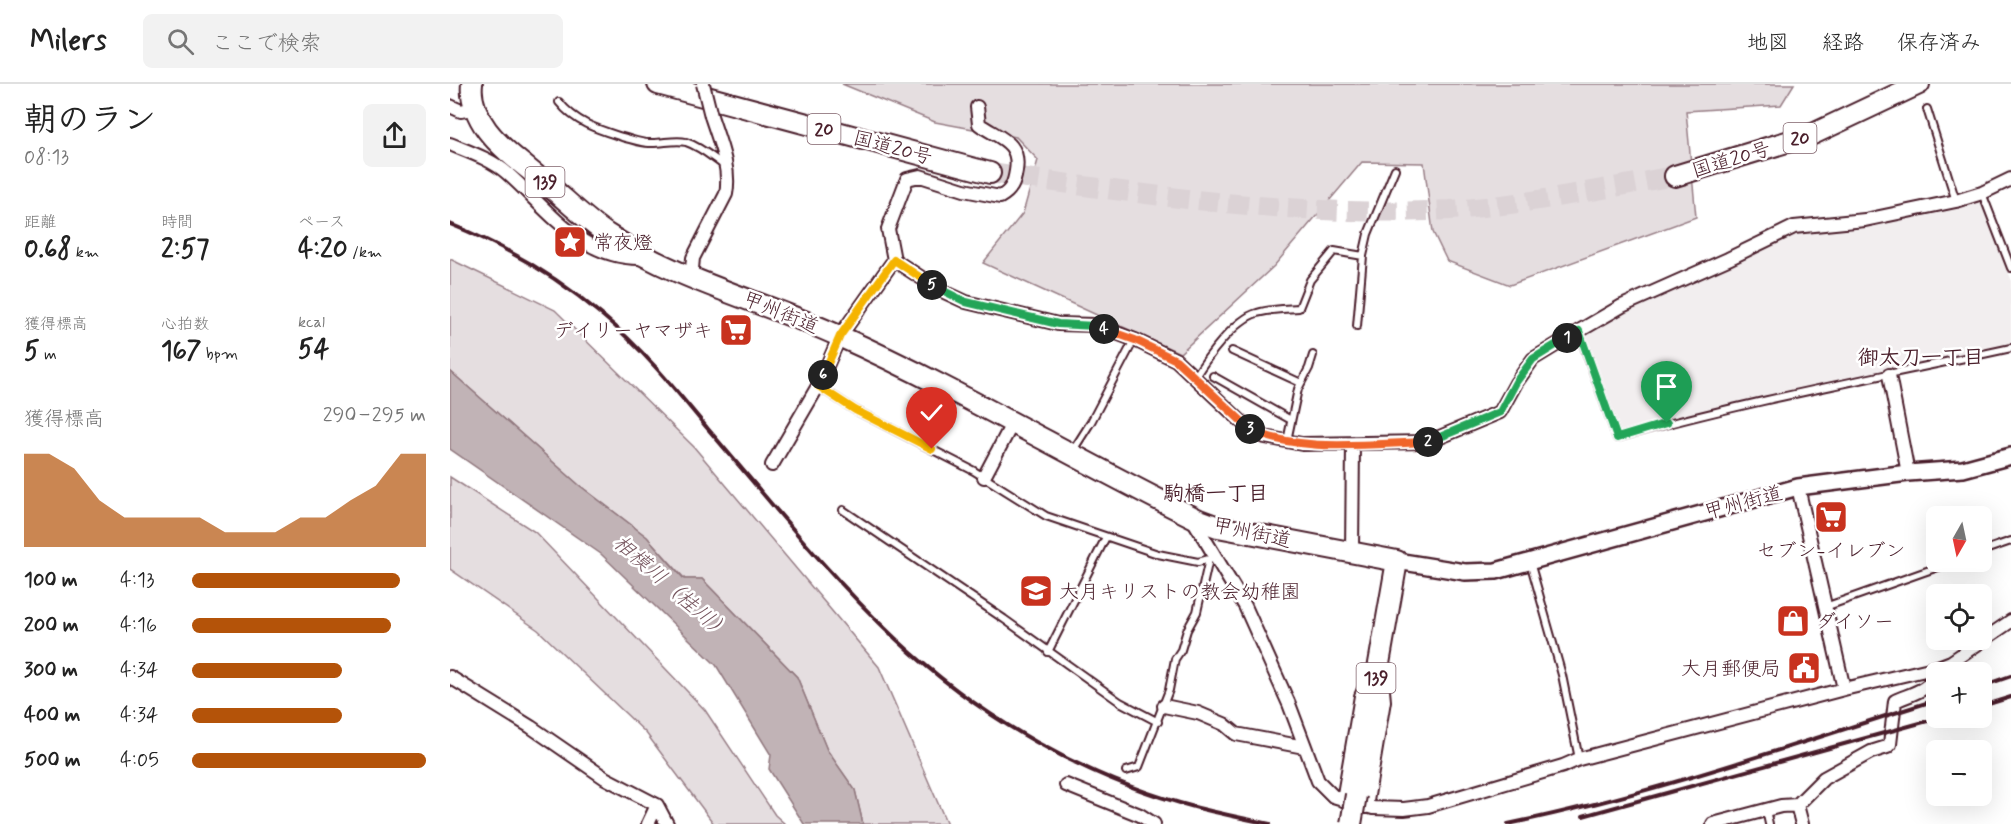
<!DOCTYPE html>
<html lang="ja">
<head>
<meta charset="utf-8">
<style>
  body { margin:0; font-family:Mynerve,"Klee One",sans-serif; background:#f2f2f2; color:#222; height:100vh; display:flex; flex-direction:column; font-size:22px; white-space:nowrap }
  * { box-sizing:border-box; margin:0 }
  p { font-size:20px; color:#767676 }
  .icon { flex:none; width:33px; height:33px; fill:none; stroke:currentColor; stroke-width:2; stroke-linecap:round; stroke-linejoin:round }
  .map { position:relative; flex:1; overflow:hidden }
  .details { display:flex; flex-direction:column; background:#fff; width:450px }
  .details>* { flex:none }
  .needle { width:39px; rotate:189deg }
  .fabs { position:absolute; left:1476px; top:422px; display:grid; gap:12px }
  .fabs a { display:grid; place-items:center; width:66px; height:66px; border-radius:9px; background:#fff; box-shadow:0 6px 24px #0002; font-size:30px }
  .pin { position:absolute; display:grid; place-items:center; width:51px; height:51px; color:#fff; margin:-62px -26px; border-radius:50% 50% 50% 0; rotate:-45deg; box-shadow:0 0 6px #0007 }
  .pin .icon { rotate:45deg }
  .km { position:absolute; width:30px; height:30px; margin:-15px; border-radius:50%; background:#222; color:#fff; font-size:16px; line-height:30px; text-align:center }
  .round { display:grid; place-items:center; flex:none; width:63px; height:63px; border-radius:9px; background:#f2f2f2 }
  .head { display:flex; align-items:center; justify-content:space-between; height:102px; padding:0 24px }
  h1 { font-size:33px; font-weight:800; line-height:45px }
  .metrics { display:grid; grid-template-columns:repeat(3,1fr); gap:9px; height:102px; padding:6px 24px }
  .metrics div { display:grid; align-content:center }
  .metrics b { font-size:26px; font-weight:800 }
  .metrics small { font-size:16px; font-weight:400 }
  .metrics p { font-size:16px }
  .chart { height:168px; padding:12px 24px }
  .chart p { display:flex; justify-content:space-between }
  .chart svg { width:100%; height:108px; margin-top:6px; fill:#b45309; opacity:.7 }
  ul { padding:0 24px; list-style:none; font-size:20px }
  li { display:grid; grid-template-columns:96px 72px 1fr; align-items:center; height:45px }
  li i { height:15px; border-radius:8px; background:#b45309 }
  header { display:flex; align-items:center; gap:36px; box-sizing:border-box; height:84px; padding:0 30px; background:#fff; border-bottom:2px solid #e0e0e0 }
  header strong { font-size:28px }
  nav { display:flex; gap:33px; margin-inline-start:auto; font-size:21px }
  .search { width:420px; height:54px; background:#f2f2f2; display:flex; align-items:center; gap:15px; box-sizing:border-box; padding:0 21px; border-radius:9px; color:#767676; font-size:22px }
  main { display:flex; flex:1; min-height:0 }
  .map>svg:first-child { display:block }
  .built { fill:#f2eeef }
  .green { fill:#e5dee0; stroke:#987e86; stroke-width:1.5 }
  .water { fill:#c1b3b6; stroke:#91787e; stroke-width:1.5 }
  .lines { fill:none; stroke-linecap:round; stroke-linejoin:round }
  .trunk-tunnel { stroke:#dbd2d5; stroke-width:20; stroke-dasharray:20 10; stroke-linecap:butt }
  .service-casing { stroke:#4a1f2b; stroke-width:10 }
  .minor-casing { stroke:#4a1f2b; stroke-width:16 }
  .tertiary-casing { stroke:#4a1f2b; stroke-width:20 }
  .trunk-casing { stroke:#4a1f2b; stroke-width:24 }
  .service { stroke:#fff; stroke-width:6 }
  .minor { stroke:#fff; stroke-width:12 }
  .tertiary { stroke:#fff; stroke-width:15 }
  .trunk { stroke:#fff; stroke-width:20 }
  .rail { stroke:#4a1f2b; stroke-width:4 }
  .minor-bridge-casing { stroke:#4a1f2b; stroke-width:16; stroke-linecap:butt }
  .trunk-bridge-casing { stroke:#4a1f2b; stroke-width:24; stroke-linecap:butt }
  .minor-bridge { stroke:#fff; stroke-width:12 }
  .trunk-bridge { stroke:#fff; stroke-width:20 }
  .split-1-casing { stroke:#fff; stroke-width:12 }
  .split-2-casing { stroke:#fff; stroke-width:12 }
  .split-3-casing { stroke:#fff; stroke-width:12 }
  .split-4-casing { stroke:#fff; stroke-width:12 }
  .split-5-casing { stroke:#fff; stroke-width:12 }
  .split-6-casing { stroke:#fff; stroke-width:12 }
  .split-7-casing { stroke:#fff; stroke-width:12 }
  .split-1 { stroke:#22a559; stroke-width:8 }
  .split-2 { stroke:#22a559; stroke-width:8 }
  .split-3 { stroke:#f0652b; stroke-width:8 }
  .split-4 { stroke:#f0652b; stroke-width:8 }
  .split-5 { stroke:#22a559; stroke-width:8 }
  .split-6 { stroke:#f5b400; stroke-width:8 }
  .split-7 { stroke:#f5b400; stroke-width:8 }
  .labels { text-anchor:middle; stroke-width:5; stroke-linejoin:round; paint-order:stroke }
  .shield { fill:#fff; stroke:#80626b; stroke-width:1.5 }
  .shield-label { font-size:18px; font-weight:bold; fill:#4a1f2b }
  .street-label { font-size:20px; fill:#4a1f2b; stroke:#fff }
  .poi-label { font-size:20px; fill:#4a1f2b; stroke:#fff; text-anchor:start }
  .neighbourhood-label { font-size:21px; font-weight:bold; fill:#4a1f2b; stroke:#fff }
  .water-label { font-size:21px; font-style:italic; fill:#74535c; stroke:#fff }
</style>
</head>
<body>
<header>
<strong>Milers</strong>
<div class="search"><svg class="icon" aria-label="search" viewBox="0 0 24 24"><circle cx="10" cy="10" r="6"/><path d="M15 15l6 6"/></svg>ここで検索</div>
<nav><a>地図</a><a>経路</a><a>保存済み</a></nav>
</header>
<main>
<section class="details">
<div class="head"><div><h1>朝のラン</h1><p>08:13</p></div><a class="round"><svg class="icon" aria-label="share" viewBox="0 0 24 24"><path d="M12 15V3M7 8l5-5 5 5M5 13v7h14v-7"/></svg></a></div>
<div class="metrics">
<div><p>距離</p><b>0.68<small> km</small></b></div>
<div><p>時間</p><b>2:57</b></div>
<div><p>ペース</p><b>4:20<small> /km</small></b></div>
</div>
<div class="metrics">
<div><p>獲得標高</p><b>5<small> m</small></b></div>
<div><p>心拍数</p><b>167<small> bpm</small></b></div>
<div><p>kcal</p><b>54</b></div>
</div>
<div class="chart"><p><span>獲得標高</span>290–295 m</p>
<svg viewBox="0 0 160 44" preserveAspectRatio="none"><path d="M0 44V6L10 6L20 12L30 25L40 32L50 32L60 32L70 32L80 38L90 38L100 38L110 32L120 32L130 25L140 19L150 6L160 6V44z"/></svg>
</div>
<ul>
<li><b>100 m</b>4:13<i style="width:89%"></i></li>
<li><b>200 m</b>4:16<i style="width:85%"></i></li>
<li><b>300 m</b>4:34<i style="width:64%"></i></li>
<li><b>400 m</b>4:34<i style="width:64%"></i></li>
<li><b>500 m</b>4:05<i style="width:100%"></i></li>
</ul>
</section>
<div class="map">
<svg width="1561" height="740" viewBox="0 0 1561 740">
  <rect width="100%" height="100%" fill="#fff"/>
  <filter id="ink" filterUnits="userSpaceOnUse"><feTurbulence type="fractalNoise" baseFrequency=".0167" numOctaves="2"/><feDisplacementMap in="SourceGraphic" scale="12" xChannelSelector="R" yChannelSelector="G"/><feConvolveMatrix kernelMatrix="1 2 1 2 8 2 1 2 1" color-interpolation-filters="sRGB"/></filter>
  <g filter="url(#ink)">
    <path class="built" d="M1526 118 1531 119 1561 195V262L1439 288 1339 306 1168 352 1132 252 1175 228 1346 151 1415 142 1502 126Z"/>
    <path class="green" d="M392 0H1344L1331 21 1236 27 1246 133 1060 201 997 177 983 148 974 79 912 78 824 182 730 269 533 179 573 129 588 76 566 53 485 38Z
      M0 175 105 226 244 363 429 583 497 740H413L405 706 377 666 347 593 252 495H235L197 453 129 401 0 287Z
      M0 393 85 448 255 626 325 731 335 740H264L196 649 88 546 0 485Z"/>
    <path class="water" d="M0 287 129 401 197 453 234 495H252L347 593 377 666 405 706 413 740H354L319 685 321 671 266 581 151 470 0 365Z"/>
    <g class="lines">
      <path class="trunk-tunnel" d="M540 89C693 110 846 134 1000 126 1076 121 1150 105 1225 92"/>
      <g class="service-casing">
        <path id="service" d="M109 18C126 39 147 45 172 53 181 55 190 59 199 59 211 60 225 55 236 58 251 63 263 74 275 82
          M1477 25 1506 117
          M1532 109 1561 184
          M907 242 913 172 918 150 945 85
          M1129 248 1167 354C1296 317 1429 293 1561 264
          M782 267 851 299
          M763 292 841 336
          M745 293C756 275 785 235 807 229 820 225 836 225 849 224L860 196 884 167 913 172
          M368 302 405 326 524 387 596 432 708 470 748 478 759 475 764 471
          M837 357 848 305 859 284 863 271
          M622 368 641 338 684 256
          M393 426 554 535 670 618 708 638
          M1532 467 1561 457
          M1080 478 1112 591 1129 675
          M1375 523 1505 477
          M598 568 656 453
          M676 687 689 683 719 606 725 575 731 566 737 546 747 528 759 475
          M1316 726 1319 740"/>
      </g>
      <g class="minor-casing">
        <path id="minor" d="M0 22 11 27 26 24
          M527 23 529 40C548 54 571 57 566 87 564 100 561 107 550 113L514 106 470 92 457 95 438 145 444 176 490 206 516 218 608 240 645 241 685 256 726 276 797 343 815 353 852 360 978 358 1050 328 1066 299 1083 275 1129 247 1172 222 1278 175 1344 143 1415 136 1506 117 1532 109 1561 95
          M0 60C19 68 41 75 57 89 98 125 132 176 193 174
          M238 192 242 185 243 174 276 110C281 84 269 57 261 32
          M1439 291 1458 389
          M322 381 368 302 390 252 444 176
          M534 393 563 338
          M1348 403 1394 605
          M742 434 795 522 839 620 868 697 883 712 923 724 954 725 978 722 1113 682 1129 675 1394 605 1488 583 1501 578 1561 537
          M902 468 903 360
          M0 593 81 643 155 694 207 721 217 740
          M714 622 748 629 774 640 786 650 854 663
          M616 701 690 731 704 740
          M893 716 911 612 921 590
          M1347 721 1352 740
          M916 723 934 617 932 596
          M198 740 207 721
          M1263 740 1331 722 1347 721 1374 694 1421 668 1437 663 1440 660 1445 617C1460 610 1481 606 1486 589"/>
      </g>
      <g class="tertiary-casing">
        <path id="tertiary" d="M947 477 1015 488 1046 487 1348 403 1458 389 1513 385 1561 372"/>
      </g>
      <g class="trunk-casing">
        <path id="trunk" d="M22 0C20 16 28 34 37 46 53 67 78 84 98 101 117 117 136 136 157 150 228 197 313 217 389 252 512 307 628 377 749 436L768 443 947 477 906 711
          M208 0 540 89
          M1225 92 1363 50 1469 0"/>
      </g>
      <use href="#service" class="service"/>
      <use href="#minor" class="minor"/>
      <use href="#tertiary" class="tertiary"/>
      <use href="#trunk" class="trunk"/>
      <path class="rail" d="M0 140C55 162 106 192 152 231 192 264 225 305 258 345 319 416 378 491 446 555 530 634 636 695 748 724 772 730 796 735 820 740
        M1532 602 1561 592
        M1532 622 1561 613
        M1133 732 1492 633
        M1058 740C1204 710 1345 660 1486 616"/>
      <g class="minor-bridge-casing">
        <path id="minor-bridge" d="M253 0 261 32"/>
      </g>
      <g class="trunk-bridge-casing">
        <path id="trunk-bridge" d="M901 740 906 711"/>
      </g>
      <use href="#minor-bridge" class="minor-bridge"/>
      <use href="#trunk-bridge" class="trunk-bridge"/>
    </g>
  </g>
  <g class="lines" filter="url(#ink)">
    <g class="split-1-casing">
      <path id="split-1" d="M1117 254 1129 247 1167 354 1217 339"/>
    </g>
    <g class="split-2-casing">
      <path id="split-2" d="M978 358 1050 328 1066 298 1083 275 1117 254"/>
    </g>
    <g class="split-3-casing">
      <path id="split-3" d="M800 345C846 370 925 359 978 358"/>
    </g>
    <g class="split-4-casing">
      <path id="split-4" d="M654 245 685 256 726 276 800 345"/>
    </g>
    <g class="split-5-casing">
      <path id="split-5" d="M482 201 516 218 608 240 645 242 654 245"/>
    </g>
    <g class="split-6-casing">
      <path id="split-6" d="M373 291 390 252 444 176 482 201"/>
    </g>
    <g class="split-7-casing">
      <path id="split-7" d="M373 291 368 302 405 326 482 365"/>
    </g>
    <use href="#split-1" class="split-1"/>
    <use href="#split-2" class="split-2"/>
    <use href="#split-3" class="split-3"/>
    <use href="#split-4" class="split-4"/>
    <use href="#split-5" class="split-5"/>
    <use href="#split-6" class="split-6"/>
    <use href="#split-7" class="split-7"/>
  </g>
  <defs>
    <g id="sight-square" transform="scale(1.725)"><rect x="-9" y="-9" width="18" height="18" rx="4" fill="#c8321e" stroke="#fff"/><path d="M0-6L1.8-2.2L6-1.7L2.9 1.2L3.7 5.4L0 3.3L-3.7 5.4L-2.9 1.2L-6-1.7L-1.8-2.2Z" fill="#fff"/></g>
    <g id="supermarket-square" transform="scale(1.725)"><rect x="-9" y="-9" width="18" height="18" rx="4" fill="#c8321e" stroke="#fff"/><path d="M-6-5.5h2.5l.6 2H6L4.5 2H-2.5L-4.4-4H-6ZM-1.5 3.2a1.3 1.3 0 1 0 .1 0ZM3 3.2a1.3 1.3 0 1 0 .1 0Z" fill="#fff"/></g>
    <g id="school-square" transform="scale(1.725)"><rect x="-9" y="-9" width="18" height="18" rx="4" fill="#c8321e" stroke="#fff"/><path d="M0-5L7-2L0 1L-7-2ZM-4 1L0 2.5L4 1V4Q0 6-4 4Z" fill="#fff"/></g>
    <g id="shop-square" transform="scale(1.725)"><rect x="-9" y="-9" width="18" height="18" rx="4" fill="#c8321e" stroke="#fff"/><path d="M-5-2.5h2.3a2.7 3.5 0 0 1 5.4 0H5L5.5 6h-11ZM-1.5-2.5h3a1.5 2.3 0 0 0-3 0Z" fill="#fff"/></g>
    <g id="civic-square" transform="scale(1.725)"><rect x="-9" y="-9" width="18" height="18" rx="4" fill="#c8321e" stroke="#fff"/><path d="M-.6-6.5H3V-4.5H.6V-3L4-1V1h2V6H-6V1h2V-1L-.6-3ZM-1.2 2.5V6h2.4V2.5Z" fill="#fff"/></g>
  </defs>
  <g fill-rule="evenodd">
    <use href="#sight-square" x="120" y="158"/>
    <use href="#supermarket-square" x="286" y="246"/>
    <use href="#supermarket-square" x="1381" y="433"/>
    <use href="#school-square" x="586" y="507"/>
    <use href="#shop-square" x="1343" y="537"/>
    <use href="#civic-square" x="1354" y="584"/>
  </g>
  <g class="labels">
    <g class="shield">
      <rect x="357.5" y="30" width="33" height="30" rx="4.5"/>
      <rect x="1333.5" y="39" width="33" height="30" rx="4.5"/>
      <rect x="75.5" y="83" width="39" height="30" rx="4.5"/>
      <rect x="906.5" y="579" width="39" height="30" rx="4.5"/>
    </g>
    <g class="shield-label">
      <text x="374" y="51">20</text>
      <text x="1350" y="60">20</text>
      <text x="95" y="104">139</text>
      <text x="926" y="600">139</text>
    </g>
    <g class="street-label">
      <text transform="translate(443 63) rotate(15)" y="7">国道20号</text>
      <text transform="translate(1281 75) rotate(-17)" y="7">国道20号</text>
      <text transform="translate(331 228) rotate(22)" y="7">甲州街道</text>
      <text transform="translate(1293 418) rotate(-15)" y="7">甲州街道</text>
      <text transform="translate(802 448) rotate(12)" y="7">甲州街道</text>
    </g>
    <g class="poi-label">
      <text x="143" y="165">常夜燈</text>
      <text x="263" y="253" text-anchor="end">デイリーヤマザキ</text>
      <text x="1381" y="473" text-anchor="middle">セブン-イレブン</text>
      <text x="609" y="514">大月キリストの教会幼稚園</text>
      <text x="1366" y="544">ダイソー</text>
      <text x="1331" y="591" text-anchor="end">大月郵便局</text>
    </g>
    <g class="neighbourhood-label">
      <text x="1471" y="280">御太刀一丁目</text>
      <text x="766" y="416">駒橋一丁目</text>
    </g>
    <g class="water-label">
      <text transform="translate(222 503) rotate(41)" y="7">相模川（桂川）</text>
    </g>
  </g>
</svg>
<div class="fabs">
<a><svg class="needle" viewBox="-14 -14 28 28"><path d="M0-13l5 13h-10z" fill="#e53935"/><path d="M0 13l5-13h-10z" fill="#767676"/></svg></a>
<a><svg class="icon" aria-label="locate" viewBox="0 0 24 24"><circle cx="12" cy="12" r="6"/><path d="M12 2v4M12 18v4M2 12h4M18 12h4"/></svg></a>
<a>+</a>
<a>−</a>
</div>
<div class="pin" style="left:1217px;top:339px;background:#1e9e55"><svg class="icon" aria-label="arrive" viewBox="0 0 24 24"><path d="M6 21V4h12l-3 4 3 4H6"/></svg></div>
<div class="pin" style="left:482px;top:365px;background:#d93025"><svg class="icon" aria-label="check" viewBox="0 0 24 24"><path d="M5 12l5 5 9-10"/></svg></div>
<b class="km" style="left:1117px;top:254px">1</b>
<b class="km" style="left:978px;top:358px">2</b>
<b class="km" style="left:800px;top:345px">3</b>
<b class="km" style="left:654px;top:245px">4</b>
<b class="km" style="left:482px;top:201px">5</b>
<b class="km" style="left:373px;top:291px">6</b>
</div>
</main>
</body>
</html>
